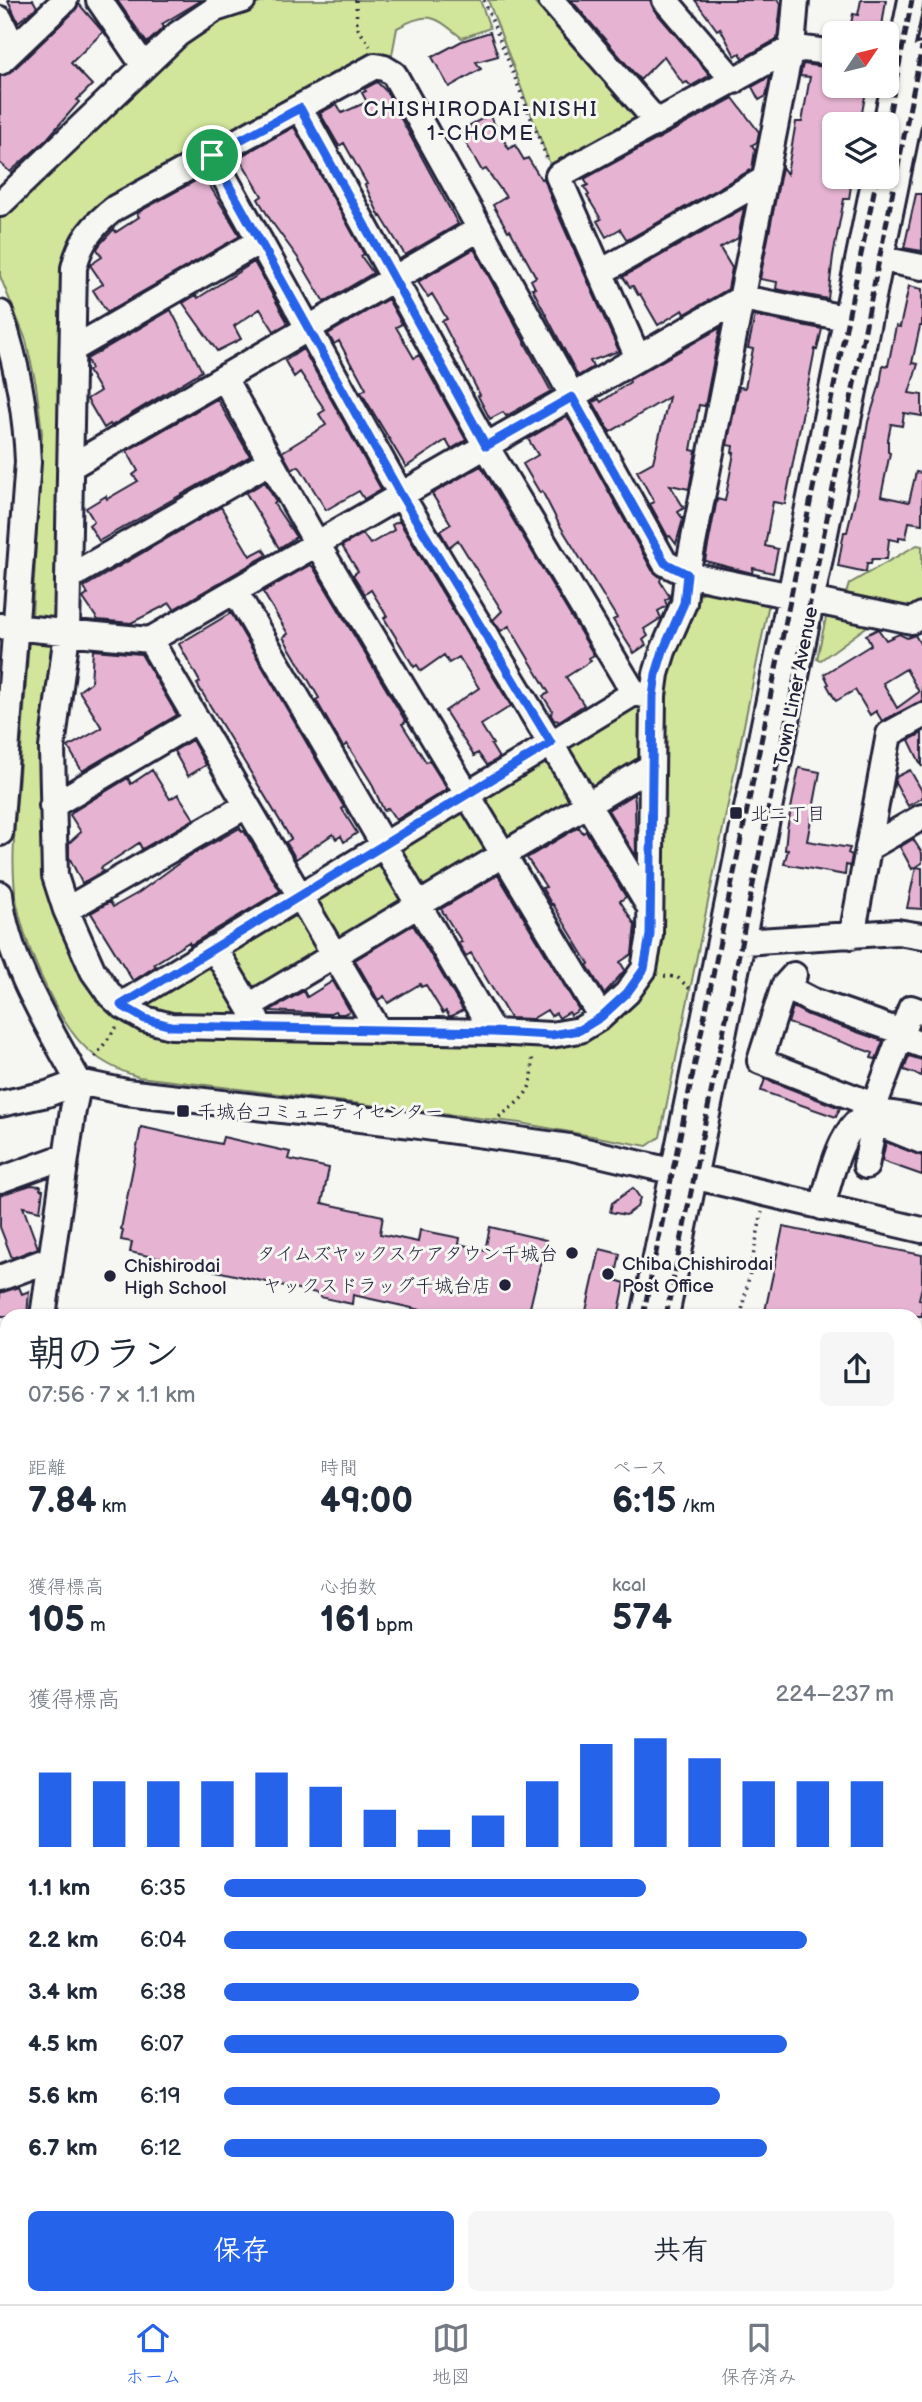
<!DOCTYPE html>
<html lang="ja">
<head>
<meta charset="utf-8">
<style>
  body { margin:0; font-family:"Balsamiq Sans","Klee One",sans-serif; background:#f6f6f7; color:#1f2937; height:100vh; display:flex; flex-direction:column; font-size:26px; white-space:nowrap }
  * { box-sizing:border-box; margin:0 }
  p { font-size:23px; color:#747a83 }
  .icon { flex:none; width:38px; height:38px; fill:none; stroke:currentColor; stroke-width:2; stroke-linecap:round; stroke-linejoin:round }
  .map { position:relative; flex:1; overflow:hidden }
  .side { position:absolute; left:0px; top:1309px; width:922px; height:996px; display:flex; flex-direction:column; background:#fff; border-radius:21px 21px 0 0; box-shadow:0 2px 5px #0004 }
  .side>* { flex:none }
  .needle { width:46px; rotate:55deg }
  .buttons { position:absolute; left:822px; top:21px; display:grid; gap:14px }
  .buttons a { display:grid; place-items:center; width:77px; height:77px; border-radius:10px; background:#fff; box-shadow:0 2px 5px #0004; font-size:35px }
  .pin { position:absolute; display:grid; place-items:center; width:60px; height:60px; color:#fff; margin:-30px; border:4px solid #fff; border-radius:50%; box-shadow:0 2px 7px #0007 }
  .round { display:grid; place-items:center; flex:none; width:74px; height:74px; border-radius:10px; background:#f6f6f7 }
  .overview { display:flex; align-items:center; justify-content:space-between; height:119px; padding:0 28px }
  h1 { font-size:38px; font-weight:700; line-height:52px }
  .stats { display:grid; grid-template-columns:repeat(3,1fr); gap:10px; height:119px; padding:7px 28px }
  .stats div { display:grid; align-content:center }
  .stats b { font-size:35px; font-weight:700 }
  .stats small { font-size:19px; font-weight:400 }
  .stats p { font-size:19px }
  .chart { height:196px; padding:14px 28px }
  .chart p { display:flex; justify-content:space-between }
  .chart svg { width:100%; height:126px; margin-top:7px; stroke:#2563eb; stroke-width:6 }
  .cta { display:flex; gap:14px; margin-top:auto; padding:14px 28px }
  .cta a { flex:1; height:80px; border-radius:10px; background:#2563eb; color:#fff; font-size:28px; font-weight:700; line-height:80px; text-align:center }
  .cta a+a { background:#f6f6f7; color:#1f2937 }
  ul { padding:0 28px; list-style:none; font-size:23px }
  li { display:grid; grid-template-columns:112px 84px 1fr; align-items:center; height:52px }
  li i { height:18px; border-radius:9px; background:#2563eb }
  .tabs { display:flex; justify-content:space-around; align-items:center; height:98px; border-top:2px solid #e0e1e3; background:#fff; font-size:19px; color:#747a83 }
  .tabs a { display:grid; justify-items:center; gap:4px }
  .tabs .selected { color:#2563eb }
  .map>svg:first-child { display:block }
  .green { fill:#d2e69b; stroke:#7a846b; stroke-width:2 }
  .building { fill:#e6b4d2; stroke:#22223b; stroke-width:2; fill-rule:evenodd }
  .lines { fill:none; stroke-linecap:round; stroke-linejoin:round }
  .minor-casing { stroke:#22223b; stroke-width:30 }
  .path { stroke:#22223b; stroke-width:3.5; stroke-dasharray:2 5; stroke-linecap:butt }
  .minor { stroke:#f6f6f2; stroke-width:24 }
  .rail { stroke:#22223b; stroke-width:5; stroke-dasharray:10 5; stroke-linecap:butt }
  .route-casing { stroke:#fff; stroke-width:14 }
  .route { stroke:#2563eb; stroke-width:9 }
  .poi-dot { fill:#22223b; stroke:#f6f6f2; stroke-width:2.5 }
  .labels { text-anchor:middle; stroke-width:6; stroke-linejoin:round; paint-order:stroke }
  .street-label { font-size:19px; fill:#22223b; stroke:#f6f6f2 }
  .poi-label { font-size:19px; fill:#22223b; stroke:#f6f6f2; text-anchor:start }
  .neighbourhood-label { font-size:21px; letter-spacing:2px; fill:#22223b; stroke:#f6f6f2 }
</style>
</head>
<body>
<div class="map">
<svg width="922" height="2304" viewBox="0 0 922 2304">
  <rect width="100%" height="100%" fill="#f6f6f2"/>
  <filter id="ink" filterUnits="userSpaceOnUse"><feTurbulence type="fractalNoise" baseFrequency=".0143" numOctaves="2"/><feDisplacementMap in="SourceGraphic" scale="14" xChannelSelector="R" yChannelSelector="G"/><feConvolveMatrix kernelMatrix="1 2 1 2 8 2 1 2 1" color-interpolation-filters="sRGB"/></filter>
  <g filter="url(#ink)">
    <path class="green" d="M268 0H480L490 28 462 38C434 16 430 10 397 28L392 55 379 56 88 216 59 610 54 617H32L42 433 36 385 26 340 0 276V218L177 49 228 15Z
      M488 0H532L636 118 635 125 553 172Z
      M917 545 922 546V606L909 613 844 600 849 584Z
      M707 591 769 603 660 1137 647 1146 520 1123 139 1077C89 1062 69 1035 47 989 34 962 23 934 17 904 10 866 15 826 18 788 22 738 26 689 29 639L49 640 54 648 42 740 40 775 43 876 129 1022 554 1044 636 1000 664 684 674 650 700 594Z
      M827 613 873 622 821 660 817 659Z
      M640 700V768L589 799 563 744Z
      M545 756 579 805 505 850 479 794Z
      M462 806 495 853 421 898 395 844Z
      M376 856 410 905 335 952 312 895Z
      M294 905 325 956 250 1002 226 947Z
      M207 959 244 1014 241 1020 193 1019 140 1009 143 999Z"/>
    <path class="building" d="M8 0H33L37 7 18 22Z
      M117 0H202L162 24 164 27 147 43Z
      M571 0H650L654 10 710 75 691 86 687 82 683 84 664 56 640 80Z
      M695 0H778L781 4 777 39 743 58 740 53 735 56 720 28 717 30Z
      M861 0H886L881 33H849L853 14 858 15Z
      M79 4 103 32 71 63 92 85 77 100 79 102 46 140 10 172 0 163V76L10 73 75 11Z
      M490 32 498 56 476 62 481 69 449 87 432 57 462 41Z
      M803 64 832 68 829 81 835 82V86H859L858 90 866 91 861 118 845 114 843 124H835V177L852 179 849 199H844L833 256 828 299 776 289 777 282 760 279 782 167 787 174 796 122H802L810 77 800 76Z
      M770 77 766 96 759 100 752 87Z
      M377 82 386 91 458 224 405 255 381 216 380 217 365 185 367 184 344 143 339 146 320 113 337 104 342 113 367 102 362 93 366 91 364 89Z
      M733 98 759 132 757 142 752 145 755 150 752 169 627 240 620 229 606 237 597 221 601 219 587 196 589 195 584 187 588 185 584 179Z
      M489 115 509 149 515 145 524 160 528 158 541 179 544 178 552 201 619 351 590 361 593 367 578 376 532 288H535L531 280 536 277 510 230 508 231 493 205 506 197 486 169 482 171 459 131Z
      M294 127 364 254 361 256 373 273 324 302 298 258 271 221 258 199 262 196 239 157Z
      M204 176 240 236 107 312 93 290 103 284 90 265 102 257 97 249 101 243 114 229 116 232 139 217 137 214 142 210Z
      M916 194H922V251L904 248Z
      M744 208 738 238 720 248 732 268 728 289 685 314 683 310 658 325 640 294 638 295 633 286 630 287 623 277Z
      M474 249 551 391 506 416 503 412 490 419 478 396 480 395 442 321 447 319 432 294 428 297 418 282Z
      M254 262 288 323 274 331 260 309 234 326 241 339 217 351 183 303 196 295 198 298Z
      M909 286 922 289V326H920L912 363 918 364 909 393 922 395V416L904 413 902 426 891 424 888 439V452L890 453 881 496 909 502 916 472 922 473V524L909 522 906 538 899 537V541L889 539 887 559H872L871 563H867L866 572 838 566 844 532H847L856 495 868 422 880 384 883 365 888 366 896 326 900 327Z
      M388 299 402 324 396 327 414 358 419 355 466 440 451 449 446 440 406 467 361 392 366 389 353 365 352 366 339 341 334 344 328 334Z
      M171 310 202 371 111 426 110 424 104 428 87 399 100 391 88 371 91 369 87 359Z
      M755 316 822 329 817 350 815 349 785 504 773 502 765 546 778 549 773 573 753 568 752 573 705 561 717 499 725 501 734 453H732L733 446 727 445 739 387 745 388 753 349 748 348Z
      M720 328 705 406 699 405 691 450 696 451 689 489 670 485 684 508 678 512 683 519 676 544 670 536 668 537 650 504 654 502 637 471 653 462 669 397 610 432 593 402 599 399 601 402 630 382 629 380Z
      M303 349 381 489 364 499 359 491 326 510 301 469 298 466 292 470 282 452 326 425 319 414 325 410 300 372 294 377 285 361Z
      M217 399 250 456 99 541 89 525 94 521 86 508 106 496 107 499 138 481 133 475 138 471 127 451Z
      M567 416 652 570 661 578 660 581 670 597 665 600 667 606 658 611 661 618 644 629 648 636 643 640 646 645 634 653 613 620 617 618 559 524 542 491 540 493 523 464 538 455 528 439Z
      M481 466 594 655 589 658 591 661 566 677 584 705 559 721 554 720 551 715 552 710 543 696 549 693 509 626 501 631 493 620 502 611 458 540 449 547 440 531 451 524 432 494Z
      M265 482 276 502 274 504 296 537 279 548 246 493Z
      M221 507 250 556 263 549 267 555 174 609 170 603 131 623 98 620 83 598 88 594 84 587Z
      M399 521 511 706 481 725 493 744 491 745 499 758 487 765 478 753 474 756 445 711 479 688 459 657 449 663 444 655 421 671 417 665 414 667 384 618 387 616 371 590 365 594 353 575 358 571 342 546 363 534 370 544 394 530 392 525Z
      M310 565 313 567 406 722 402 724 426 762 429 760 447 789 396 820 388 808 384 811 371 782 347 744 343 747 316 700 319 698 283 637 288 634 263 592Z
      M231 613 344 807 342 809 357 833 344 842 341 836 336 839 333 834 296 859 286 842 291 839 197 684 200 682 179 644Z
      M878 629 886 640 899 634 907 638 915 635 922 647V701L882 721 876 711 870 715 855 690 836 701 827 685 829 684 824 674 871 645 866 635ZM906 669 919 692 897 708 883 683Z
      M93 650 141 654 177 715 82 771 68 747 102 728 79 691 91 682Z
      M922 733V767L909 740Z
      M192 740 206 765 188 776 174 751Z
      M799 768 820 772 807 841 850 848 848 853 852 855 850 866 846 865 845 875 784 864 788 850H785L787 829Z
      M152 770 170 799 178 794 194 819 142 849 139 843 101 868 103 871 82 883 69 857V843L81 832 70 815 74 811 128 778 131 784Z
      M910 770 922 791V798L908 806 895 783 896 777Z
      M634 794 635 802 636 856 608 810Z
      M579 827 583 833 586 831 626 897 620 901 635 925 632 954 620 962 625 970 604 994 587 965 589 964 553 904 552 905 542 888 546 887 527 858Z
      M240 828 242 832 244 831 280 891 190 945 189 942 154 964 156 966 133 981 91 913 110 902 113 907 138 893 186 858Z
      M913 839 922 853V863L912 869 900 847Z
      M916 867 922 868V909L907 908Z
      M498 875 579 1010 571 1015 569 1012 559 1018 556 1013 551 1016 547 1010 532 1019 510 1018 471 953 466 956 458 943 462 942 441 909Z
      M413 925 463 1010 452 1016H449L446 1011 443 1013 426 985 421 987 420 984 388 1003 384 996 378 1000 355 960Z
      M333 981 350 1011 344 1014H337L335 1011 328 1014 269 1011 304 991 307 997Z
      M793 1007 808 1015 883 1041 876 1059 871 1058 873 1053 788 1023Z
      M909 1056 922 1060V1076L904 1070Z
      M765 1079 840 1108 836 1117 761 1091Z
      M141 1127 221 1144 223 1137 290 1152 288 1159 329 1168 322 1203 383 1216 380 1234 418 1242 420 1230 460 1238 459 1244 485 1250 490 1227 546 1240 528 1316H448L353 1295 352 1304 320 1297 321 1294 130 1252 132 1242 121 1240 123 1230 121 1229Z
      M886 1142 922 1156V1175L882 1161Z
      M31 1185 41 1186 40 1189 43 1190 40 1211 23 1207 38 1248 12 1258 0 1227V1195Z
      M633 1188 640 1198 637 1207 626 1215 610 1212 612 1203Z
      M783 1227 922 1255V1287L919 1299 922 1300V1316H764Z
      M600 1249 620 1254 615 1280 625 1283 618 1316 586 1311Z
      M19 1287 22 1294 29 1291 27 1316H0V1293Z"/>
    <g class="lines">
      <g class="minor-casing">
        <path id="minor" d="M99 0 144 66
          M551 0 657 122
          M665 0 734 81
          M796 0 793 36 687 574 684 603 663 651 656 674 653 696 650 935 644 969 627 993 601 1017 580 1030 551 1035 493 1032 171 1026 145 1019 121 1005 110 995 93 971 66 910 55 876 52 748 67 633 74 268C80 241 93 225 115 208L375 66 384 68 394 74 665 563 687 574 714 580 912 621 922 615
          M0 19 14 49
          M0 62 65 0
          M300 108 486 446 634 693
          M886 124 911 0
          M212 155 401 495 650 908
          M0 204 178 34 215 9 243 0
          M881 259 922 267
          M601 272 765 179
          M0 313C17 363 26 410 28 462L0 833
          M73 349 260 241
          M638 358 558 176 783 53 804 49 835 53
          M224 378 317 544 601 1017
          M70 467 479 229
          M68 578 271 461
          M235 591 493 1032
          M0 626 150 640 742 298 845 318
          M150 640 379 1031
          M52 806 197 720
          M868 848 922 817
          M0 894C6 958 48 1026 79 1082L73 1110 43 1316
          M66 910 246 806
          M852 936 889 734 922 716
          M743 942 897 932 922 936
          M214 948 257 1020
          M794 975 784 986 760 1061 868 1103 876 1112 866 1166
          M784 986 813 1001 902 1032
          M121 1005 634 693 649 696
          M249 1006 652 766
          M900 1037 922 1045
          M0 1104 47 1094 79 1082 126 1092 412 1125 569 1147 922 1230
          M873 1109 911 1008 922 1012
          M875 1122 922 1141
          M0 1180 66 1156
          M822 1207C830 1180 842 1113 878 1113 892 1112 908 1117 922 1119
          M0 1278 51 1259
          M644 1316 875 177
          M666 1316 922 56
          M0 1396 7 1415
          M915 1528 922 1493
          M915 1549 922 1555
          M0 1636 7 1581
          M915 1664 922 1669
          M0 1747 7 1748
          M915 1857 922 1859
          M0 1865 7 1867
          M0 1955 7 1948
          M0 1973 7 1978
          M915 1977 922 1979
          M0 2092 7 2097
          M0 2210 7 2215
          M125 2298 134 2304
          M297 2298 306 2304
          M451 2300 468 2304
          M69 2304 73 2298
          M332 2304 334 2298
          M769 2304V2298
          M913 2304 922 2301"/>
      </g>
      <path class="path" d="M356 0 357 27 370 46
        M484 0 548 161
        M664 976 677 977 690 989
        M95 1057 118 1025
        M499 1117C526 1096 535 1091 532 1055
        M741 1316 762 1212"/>
      <use href="#minor" class="minor"/>
      <path class="rail" d="M887 126 912 0
        M643 1316 877 177
        M666 1316 922 47"/>
    </g>
  </g>
  <g class="lines" filter="url(#ink)">
    <g class="route-casing">
      <path id="route" d="M300 108 486 446 572 397 665 563 687 574 684 603 663 651 656 674 653 696 650 935 644 969 627 993 601 1017 580 1030 551 1035 493 1032 171 1026 145 1019 121 1005 551 743 401 495 212 155Z"/>
    </g>
    <use href="#route" class="route"/>
  </g>
  <g class="poi-dot">
    <rect x="729" y="806" width="14" height="14" rx="3.5"/>
    <rect x="176" y="1104" width="14" height="14" rx="3.5"/>
    <circle cx="572" cy="1253" r="7"/>
    <circle cx="608" cy="1274" r="7"/>
    <circle cx="110" cy="1276" r="7"/>
    <circle cx="505" cy="1285" r="7"/>
  </g>
  <g class="labels">
    <g class="street-label">
      <text transform="translate(795 686) rotate(-79)" y="7">Town Liner Avenue</text>
    </g>
    <g class="poi-label">
      <text x="750" y="820">北二丁目</text>
      <text x="197" y="1118">千城台コミュニティセンター</text>
      <text x="558" y="1260" text-anchor="end">タイムズヤックスケアタウン千城台</text>
      <text x="622" y="1270">Chiba Chishirodai<tspan x="622" dy="22">Post Office</tspan></text>
      <text x="124" y="1272">Chishirodai<tspan x="124" dy="22">High School</tspan></text>
      <text x="491" y="1292" text-anchor="end">ヤックスドラッグ千城台店</text>
    </g>
    <g class="neighbourhood-label">
      <text x="481" y="116">CHISHIRODAI-NISHI<tspan x="481" dy="24">1-CHOME</tspan></text>
    </g>
  </g>
</svg>
<div class="buttons">
<a><svg class="needle" viewBox="-14 -14 28 28"><path d="M0-13l5 13h-10z" fill="#e53935"/><path d="M0 13l5-13h-10z" fill="#747a83"/></svg></a>
<a><svg class="icon" aria-label="layers" viewBox="0 0 24 24"><path d="M12 4l9 5-9 5-9-5zM3 14l9 5 9-5"/></svg></a>
</div>
<div class="pin" style="left:212px;top:155px;background:#1e9e55"><svg class="icon" aria-label="arrive" viewBox="0 0 24 24"><path d="M6 21V4h12l-3 4 3 4H6"/></svg></div>
<section class="side">
<div class="overview"><div><h1>朝のラン</h1><p>07:56 · 7 × 1.1 km</p></div><a class="round"><svg class="icon" aria-label="share" viewBox="0 0 24 24"><path d="M12 15V3M7 8l5-5 5 5M5 13v7h14v-7"/></svg></a></div>
<div class="stats">
<div><p>距離</p><b>7.84<small> km</small></b></div>
<div><p>時間</p><b>49:00</b></div>
<div><p>ペース</p><b>6:15<small> /km</small></b></div>
</div>
<div class="stats">
<div><p>獲得標高</p><b>105<small> m</small></b></div>
<div><p>心拍数</p><b>161<small> bpm</small></b></div>
<div><p>kcal</p><b>574</b></div>
</div>
<div class="chart"><p><span>獲得標高</span>224–237 m</p>
<svg viewBox="0 0 160 44" preserveAspectRatio="none"><path d="M5 44V18M15 44V21M25 44V21M35 44V21M45 44V18M55 44V23M65 44V31M75 44V38M85 44V33M95 44V21M105 44V8M115 44V6M125 44V13M135 44V21M145 44V21M155 44V21"/></svg>
</div>
<ul>
<li><b>1.1 km</b>6:35<i style="width:63%"></i></li>
<li><b>2.2 km</b>6:04<i style="width:87%"></i></li>
<li><b>3.4 km</b>6:38<i style="width:62%"></i></li>
<li><b>4.5 km</b>6:07<i style="width:84%"></i></li>
<li><b>5.6 km</b>6:19<i style="width:74%"></i></li>
<li><b>6.7 km</b>6:12<i style="width:81%"></i></li>
</ul>
<div class="cta"><a>保存</a><a>共有</a></div>
</section>
</div>
<nav class="tabs">
<a class="selected"><svg class="icon" aria-label="home" viewBox="0 0 24 24"><path d="M3 11l9-7 9 7M6 9v11h12V9"/></svg>ホーム</a>
<a><svg class="icon" aria-label="map" viewBox="0 0 24 24"><path d="M3 6l6-2 6 2 6-2v14l-6 2-6-2-6 2zM9 4v14M15 6v14"/></svg>地図</a>
<a><svg class="icon" aria-label="saved" viewBox="0 0 24 24"><path d="M7 4h10v16l-5-4-5 4z"/></svg>保存済み</a>
</nav>
</body>
</html>
